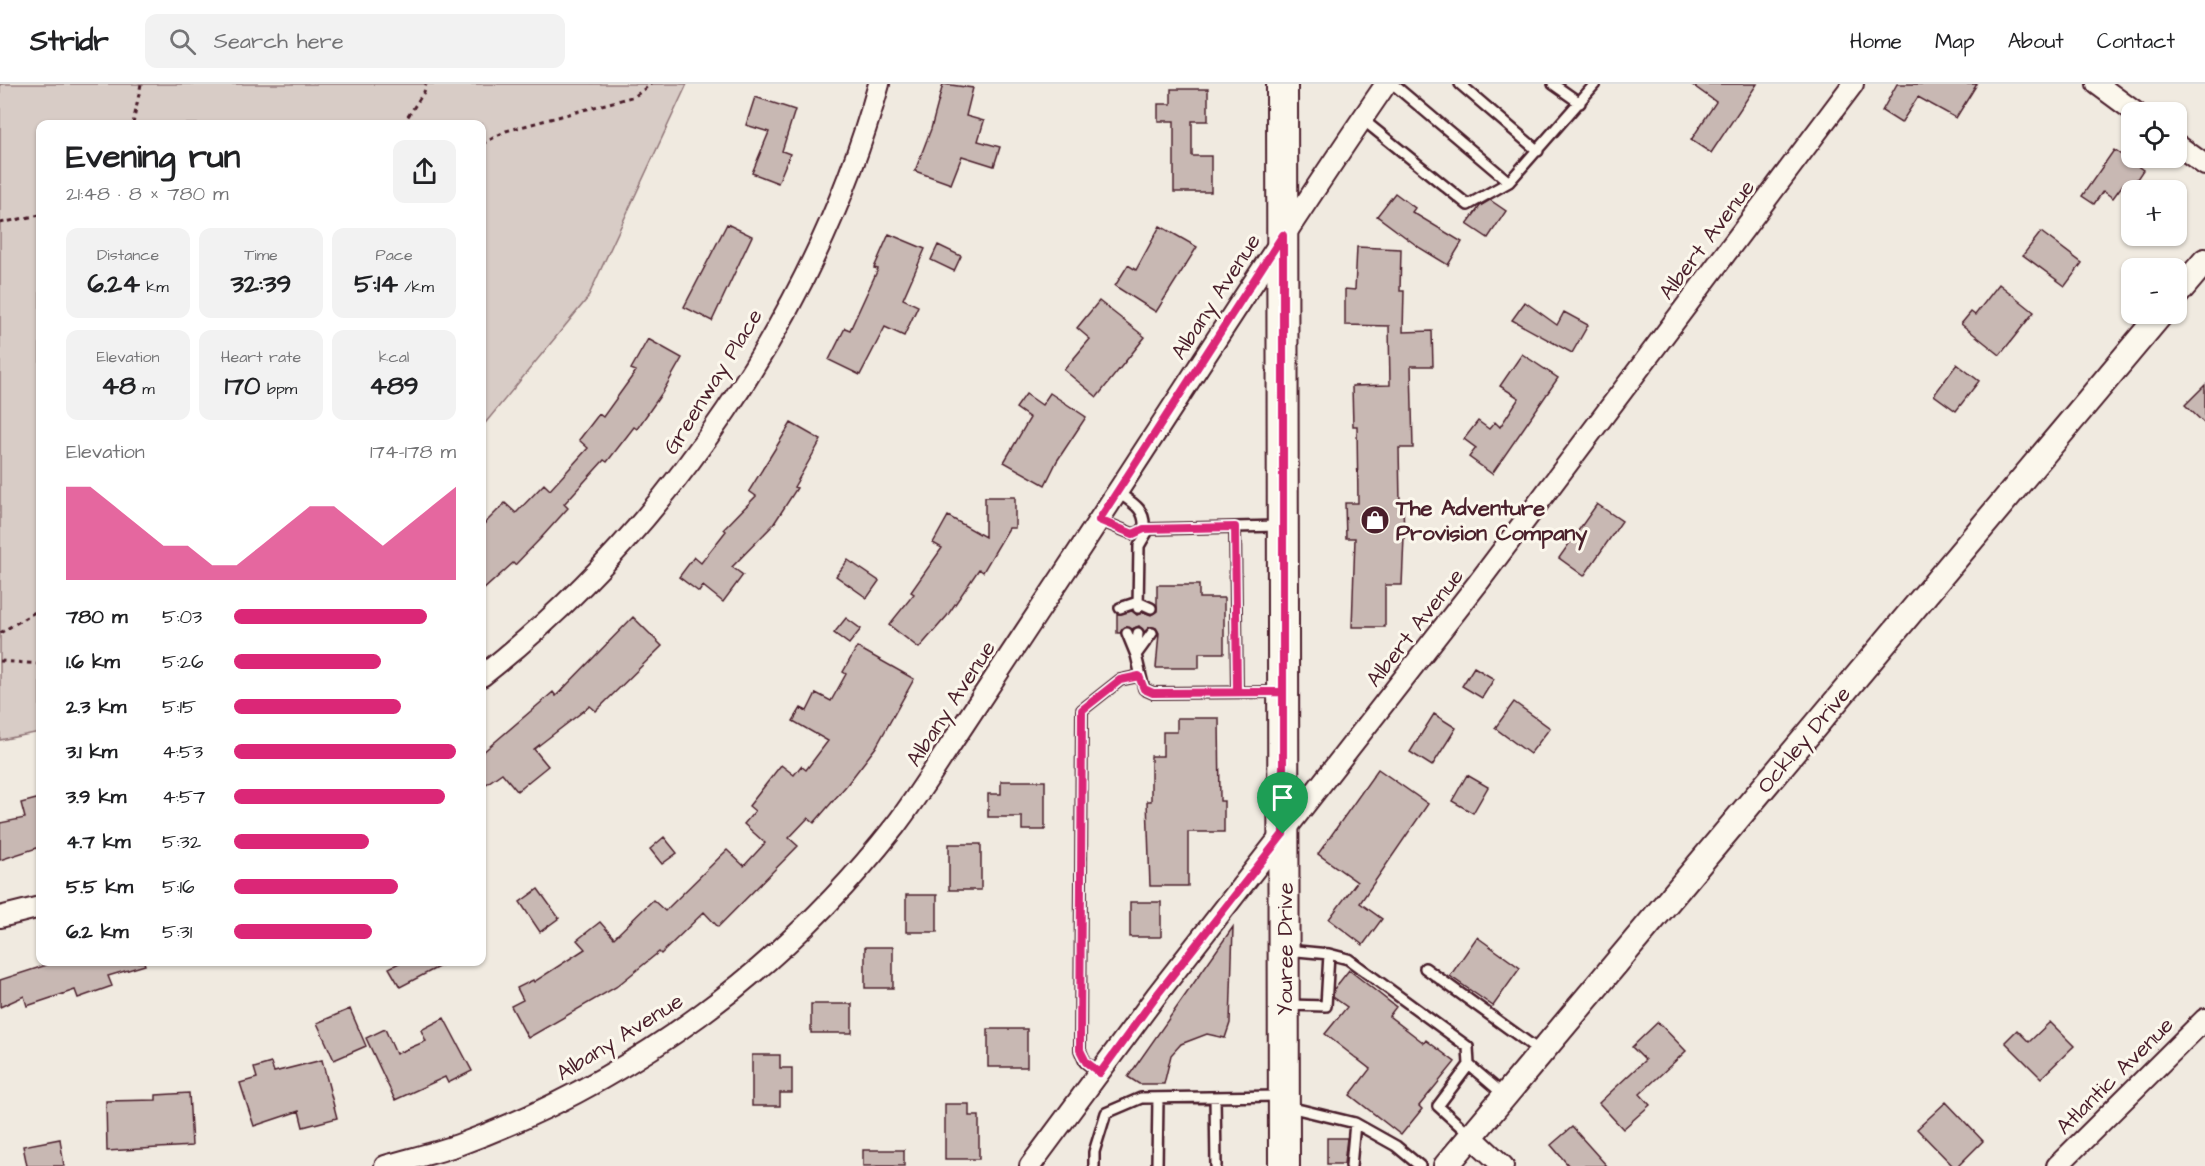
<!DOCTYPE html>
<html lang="en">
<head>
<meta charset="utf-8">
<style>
  body { margin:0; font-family:"Architects Daughter",sans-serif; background:#f2f2f2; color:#202124; height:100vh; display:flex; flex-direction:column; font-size:22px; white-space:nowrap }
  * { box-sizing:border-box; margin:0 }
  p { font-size:20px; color:#757577 }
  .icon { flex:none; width:33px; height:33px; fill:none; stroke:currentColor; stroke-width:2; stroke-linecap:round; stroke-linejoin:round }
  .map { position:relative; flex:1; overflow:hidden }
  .panel { position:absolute; left:36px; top:36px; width:450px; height:846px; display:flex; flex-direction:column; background:#fff; border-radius:12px; box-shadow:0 2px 4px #0004 }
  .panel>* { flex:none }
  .tools { position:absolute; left:2121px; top:18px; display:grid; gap:12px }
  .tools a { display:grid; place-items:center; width:66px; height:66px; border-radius:12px; background:#fff; box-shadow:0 2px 4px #0004; font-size:30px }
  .pin { position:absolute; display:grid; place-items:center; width:51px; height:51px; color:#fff; margin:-62px -26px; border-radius:50% 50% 50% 0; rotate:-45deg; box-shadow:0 0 6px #0007 }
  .pin .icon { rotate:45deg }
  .round { display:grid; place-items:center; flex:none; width:63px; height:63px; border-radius:12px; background:#f2f2f2 }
  .head { display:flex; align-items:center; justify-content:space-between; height:102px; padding:0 30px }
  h1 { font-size:33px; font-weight:700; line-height:45px }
  .metrics { display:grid; grid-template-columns:repeat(3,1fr); gap:9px; height:102px; padding:6px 30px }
  .metrics div { display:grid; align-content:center; border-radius:12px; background:#f2f2f2; text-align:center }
  .metrics b { font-size:26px; font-weight:700 }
  .metrics small { font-size:16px; font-weight:400 }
  .metrics p { font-size:16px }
  .chart { height:168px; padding:12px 30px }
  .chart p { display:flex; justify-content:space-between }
  .chart svg { width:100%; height:108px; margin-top:6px; fill:#db2777; opacity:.7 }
  ul { padding:0 30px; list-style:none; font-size:20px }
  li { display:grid; grid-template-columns:96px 72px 1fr; align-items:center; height:45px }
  li i { height:15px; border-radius:8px; background:#db2777 }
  header { display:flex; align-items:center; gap:36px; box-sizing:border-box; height:84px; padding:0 30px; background:#fff; border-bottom:2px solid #e0e0e0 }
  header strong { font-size:28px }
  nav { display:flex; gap:33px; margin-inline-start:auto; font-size:21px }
  .search { width:420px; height:54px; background:#f2f2f2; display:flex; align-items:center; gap:15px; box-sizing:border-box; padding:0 21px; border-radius:12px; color:#757577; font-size:22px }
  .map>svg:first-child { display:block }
  .green { fill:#d8ccc6; stroke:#917678; stroke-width:1.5 }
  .building { fill:#c8b8b3; stroke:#4a1f2b; stroke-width:1.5 }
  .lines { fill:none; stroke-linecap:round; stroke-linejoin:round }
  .service-casing { stroke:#4a1f2b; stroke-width:14 }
  .minor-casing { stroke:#4a1f2b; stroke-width:24 }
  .tertiary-casing { stroke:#4a1f2b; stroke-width:28 }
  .primary-casing { stroke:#4a1f2b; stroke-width:34 }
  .path { stroke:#4a1f2b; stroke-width:3; stroke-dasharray:4.5 4.5; stroke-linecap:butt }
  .service { stroke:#fbf7ec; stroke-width:9 }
  .minor { stroke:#fbf7ec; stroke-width:20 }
  .tertiary { stroke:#fbf7ec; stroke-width:24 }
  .primary { stroke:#fbf7ec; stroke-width:30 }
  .route-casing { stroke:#fff; stroke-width:12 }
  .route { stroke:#db2777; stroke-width:8 }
  .labels { text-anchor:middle; stroke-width:6; stroke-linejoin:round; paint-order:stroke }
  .street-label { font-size:22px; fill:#4a1f2b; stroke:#fbf7ec }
  .poi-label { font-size:22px; font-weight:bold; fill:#4a1f2b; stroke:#fbf7ec; text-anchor:start }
</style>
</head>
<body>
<header>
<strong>Stridr</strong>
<div class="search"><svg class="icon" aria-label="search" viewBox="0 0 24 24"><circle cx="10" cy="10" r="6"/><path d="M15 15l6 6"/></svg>Search here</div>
<nav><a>Home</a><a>Map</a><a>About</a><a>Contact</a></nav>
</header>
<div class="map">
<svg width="2205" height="1082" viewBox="0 0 2205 1082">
  <rect width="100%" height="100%" fill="#f0eae0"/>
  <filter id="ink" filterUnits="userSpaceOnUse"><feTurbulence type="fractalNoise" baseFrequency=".0167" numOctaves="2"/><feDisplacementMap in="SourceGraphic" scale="12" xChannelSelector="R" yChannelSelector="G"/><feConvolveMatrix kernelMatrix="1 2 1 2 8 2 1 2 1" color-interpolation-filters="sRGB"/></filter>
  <g filter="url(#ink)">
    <path class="green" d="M0 0H687L587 215 482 343V40H40V648L0 656Z"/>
    <path class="building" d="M943 0 973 4 966 32 984 37 978 57 1000 63 994 82 962 72 951 100 915 87 931 45Z
      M1691 0H1757L1711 69 1691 56 1716 18Z
      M1897 0H1977L1956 34 1918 13 1901 39 1882 27Z
      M1171 5H1208V37H1192V72H1211V108H1174V37H1158V20H1171Z
      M755 13 795 26 782 67 790 70 778 99 752 89 769 48 746 41Z
      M2114 66 2143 86 2131 104 2124 99 2113 114 2103 107 2094 120 2082 112Z
      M1395 109 1415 124 1412 128 1462 158 1448 181 1420 164 1377 132Z
      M1490 116 1506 127 1488 154 1467 140 1480 122Z
      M727 140 752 152 712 237 684 223Z
      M1160 142 1197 163 1156 228 1115 202 1128 181 1136 186Z
      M2041 148 2082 179 2065 202 2023 171Z
      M889 150 925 165 903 215 918 222 904 252 885 243 860 291 829 276 845 244 850 246 878 185 874 184Z
      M938 161 961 172 954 187 931 176Z
      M1357 163 1401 165 1400 207H1404L1403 248 1432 247 1433 282H1411L1413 364H1399L1400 418H1403L1404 453 1402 501H1385V543H1352L1355 454H1346L1345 419H1358L1357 342H1353L1352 302 1390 301 1389 242 1345 241V205L1355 206Z
      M1999 200 2034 228 2000 271 1961 240 1971 228 1975 231Z
      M1099 217 1145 253 1097 313 1064 286 1090 255 1077 244Z
      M1525 218 1557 241 1564 228 1588 241 1572 269 1512 236Z
      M648 255 682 274 662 309 637 345 634 343 607 378 604 376 564 420 568 424 541 454 515 481 513 479 482 507V442L505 419 516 429 544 400 550 406 588 364 579 356 599 330 603 333 636 287 631 285Z
      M1522 270 1558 294 1492 390 1469 373 1476 364 1464 355 1478 337 1489 345 1495 338 1500 343 1519 314 1500 302Z
      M1957 280 1979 297 1956 327 1934 311Z
      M2205 301V340L2185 321Z
      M1050 309 1086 333 1057 377 1045 401 1004 378 1030 334 1016 324 1026 310 1042 321Z
      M791 339 821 356 794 403 797 404 773 441 732 483 743 491 723 518 703 502 699 508 679 493 694 473 701 479 726 447 724 445 756 412 749 407Z
      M985 413H1015V444H1009L983 488 979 485 947 532 919 564 889 541 914 510 911 508 942 464 933 459 948 432 985 453Z
      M1597 420 1622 437 1584 492 1559 474Z
      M848 476 879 497 867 514 836 492Z
      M1157 501H1199V514H1224V569H1199V584H1156L1159 549 1156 544 1150 543 1144 548 1139 542 1132 545 1125 543 1120 549H1117V530L1132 527 1137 531 1143 528 1151 531 1157 527Z
      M633 533 662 562 596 627 590 622 534 665 548 682 517 707 502 689 482 703V669L553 608 556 612Z
      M846 534 861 545 849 560 834 549Z
      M857 563 914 595 876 663 846 702 814 739 808 734 789 754 798 762 718 843 704 828 661 870 659 868 616 903 528 954 511 922 523 916 517 904 533 896 534 898 585 865 577 856 600 838 614 854 653 816 665 827 727 766 744 782 765 759 744 740 755 727 749 722 781 681 794 691 801 682 806 686 828 657 793 637 801 624 807 627 816 609 831 617 846 590 843 588Z
      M1474 583 1494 595 1482 614 1462 602Z
      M1514 618 1550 644 1530 670 1495 644Z
      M1434 630 1456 644 1432 682 1410 668Z
      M1177 634H1219L1220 717H1224V748H1188V802H1150L1147 717H1151V672H1163V648H1177Z
      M1378 685 1428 720 1360 819 1382 835 1363 861 1329 835 1357 798 1318 770Z
      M1467 691 1488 703 1473 729 1452 717Z
      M1001 697H1045V746H1022V733H988V710H1001Z
      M40 714V763L0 776V739L25 734 21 719Z
      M664 753 677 769 662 780 650 765Z
      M949 760H981V806H949Z
      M538 805 559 834 540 848 520 818Z
      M906 811H937V848H906Z
      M1130 818H1161V853H1130Z
      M1233 843 1230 939 1225 954 1207 950 1181 960 1171 971 1164 1000H1139L1128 993Z
      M1477 853 1520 884 1493 922 1450 892Z
      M865 863H893V904H865Z
      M56 878H144L145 881 108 892 112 902 78 914 75 906 27 922 24 912 0 923V896Z
      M401 878H448L400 903 389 884Z
      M1349 886 1396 923 1389 932 1424 959 1426 956 1455 978 1419 1022 1422 1025 1401 1051 1350 1011 1370 985 1325 950 1347 923 1333 913 1334 905Z
      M811 920H852V949H811Z
      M350 925 366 962 334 976 317 939Z
      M444 934 472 987 448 999 445 993 395 1016 366 954 385 945 396 970 426 957 421 946Z
      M1658 938 1686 967 1640 1010 1650 1021 1623 1045 1599 1019 1645 976 1632 963Z
      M2050 938 2074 962 2041 994 2005 958 2017 946 2029 958Z
      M988 945H1027V983H988Z
      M752 971H780V984H792V1009H780V1022H752Z
      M322 976 337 1034 303 1043 299 1027 254 1042 240 999 257 994 254 984 271 979 274 988Z
      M189 1009 192 1062 107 1067 106 1017 156 1016V1011Z
      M1946 1018 1983 1057 1958 1082H1953L1917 1045Z
      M945 1020H969V1032H979V1075H945Z
      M1572 1043 1607 1082H1569L1551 1061Z
      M1327 1054H1347L1344 1080H1327Z
      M60 1055 64 1082H27L23 1062Z
      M863 1066H904V1082H863Z"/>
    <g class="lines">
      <g class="service-casing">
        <path id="service" d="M1393 0 1509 98
          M1460 0 1538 67
          M1553 0 1580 19
          M1362 35 1468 121 1509 98 1595 0
          M1117 408C1133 419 1146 425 1144 445
          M1099 436 1133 450 1149 445 1278 442
          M1235 443 1237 608
          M1120 524 1138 518 1151 524
          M1138 524 1139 462 1149 445
          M1127 549 1136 571 1144 605 1153 609 1278 608
          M1136 569 1138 549
          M1136 571 1152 549
          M1287 866 1329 870 1348 875 1468 963 1469 981 1438 1022 1471 1052
          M1425 884 1541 968
          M1288 921 1326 922 1329 870
          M1469 981 1504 1011
          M1099 989 1085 978 1080 966 1082 626 1120 596 1139 592
          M1215 1013 1216 1082
          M1289 1023 1355 1039 1351 1082
          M1355 1039 1396 1062 1420 1082
          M1094 1082V1068L1106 1029 1141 1014 1279 1012
          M1157 1082 1158 1014"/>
      </g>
      <g class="minor-casing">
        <path id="minor" d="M2097 0 2135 28
          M2176 60 2205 81
          M482 592C667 446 816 227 879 0
          M0 833 40 823
          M1471 1052 1503 1082
          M385 1082C409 1075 435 1069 458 1061 630 999 783 885 895 742 918 712 938 679 959 648 994 595 1029 542 1064 489 1172 326 1275 161 1386 0
          M1030 1082 1156 912 1478 499 1853 0
          M2057 1082 2205 935"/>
      </g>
      <g class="tertiary-casing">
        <path id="tertiary" d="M2176 211 2205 177
          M1446 1082 2161 230"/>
      </g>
      <g class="primary-casing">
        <path id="primary" d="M1282 0 1284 1082"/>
      </g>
      <path class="path" d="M133 40 141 0
        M403 40 424 8 426 0
        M482 60 506 47 635 12 651 0
        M0 139 40 131
        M0 549 40 525
        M0 577 40 580"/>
      <use href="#service" class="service"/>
      <use href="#minor" class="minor"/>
      <use href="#tertiary" class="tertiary"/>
      <use href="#primary" class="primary"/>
    </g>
  </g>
  <g class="lines" filter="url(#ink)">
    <g class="route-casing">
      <path id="route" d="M1283 750V608H1237L1235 443 1144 445 1133 450 1099 436 1283 151V608L1153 609 1144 605 1139 592 1120 596 1082 626 1080 966 1086 978 1100 989 1156 912 1283 750"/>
    </g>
    <use href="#route" class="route"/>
  </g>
  <defs>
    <g id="shop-disc" transform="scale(1.5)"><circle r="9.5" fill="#4a1f2b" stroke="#fbf7ec"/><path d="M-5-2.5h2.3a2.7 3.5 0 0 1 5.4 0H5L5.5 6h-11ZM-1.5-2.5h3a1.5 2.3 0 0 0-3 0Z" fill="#fff"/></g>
  </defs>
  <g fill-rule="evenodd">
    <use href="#shop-disc" x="1375" y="436"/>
  </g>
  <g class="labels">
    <g class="street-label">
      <text transform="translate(1706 155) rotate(-53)" y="8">Albert Avenue</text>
      <text transform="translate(1215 212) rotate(-57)" y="8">Albany Avenue</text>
      <text transform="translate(712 297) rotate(-58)" y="8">Greenway Place</text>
      <text transform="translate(1414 543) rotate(-52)" y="8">Albert Avenue</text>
      <text transform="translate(950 619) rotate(-57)" y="8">Albany Avenue</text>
      <text transform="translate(1803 655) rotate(-50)" y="8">Ockley Drive</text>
      <text transform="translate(1284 865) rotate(-90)" y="8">Youree Drive</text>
      <text transform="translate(619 952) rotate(-32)" y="8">Albany Avenue</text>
      <text transform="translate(2114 991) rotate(-45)" y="8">Atlantic Avenue</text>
    </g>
    <g class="poi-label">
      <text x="1396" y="431">The Adventure<tspan x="1396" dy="25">Provision Company</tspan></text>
    </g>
  </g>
</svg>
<div class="tools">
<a><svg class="icon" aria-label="locate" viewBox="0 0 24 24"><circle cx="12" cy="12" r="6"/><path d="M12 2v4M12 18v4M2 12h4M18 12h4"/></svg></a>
<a>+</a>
<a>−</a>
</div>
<div class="pin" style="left:1283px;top:750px;background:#1e9e55"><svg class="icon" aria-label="arrive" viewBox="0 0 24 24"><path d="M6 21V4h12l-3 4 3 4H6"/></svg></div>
<section class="panel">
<div class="head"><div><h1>Evening run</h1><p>21:48 · 8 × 780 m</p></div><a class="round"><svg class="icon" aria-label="share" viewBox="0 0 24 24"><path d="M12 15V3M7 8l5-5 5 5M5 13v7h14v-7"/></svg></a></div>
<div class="metrics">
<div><p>Distance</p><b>6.24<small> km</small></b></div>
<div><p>Time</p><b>32:39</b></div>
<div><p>Pace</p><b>5:14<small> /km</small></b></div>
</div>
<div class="metrics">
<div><p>Elevation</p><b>48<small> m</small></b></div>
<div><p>Heart rate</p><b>170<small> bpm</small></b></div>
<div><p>kcal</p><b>489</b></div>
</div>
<div class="chart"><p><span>Elevation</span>174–178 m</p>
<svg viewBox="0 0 160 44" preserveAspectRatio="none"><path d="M0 44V6L10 6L20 14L30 22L40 30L50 30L60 38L70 38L80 30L90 22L100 14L110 14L120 22L130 30L140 22L150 14L160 6V44z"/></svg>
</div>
<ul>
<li><b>780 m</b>5:03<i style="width:87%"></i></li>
<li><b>1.6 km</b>5:26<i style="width:66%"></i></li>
<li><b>2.3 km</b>5:15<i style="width:75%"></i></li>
<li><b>3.1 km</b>4:53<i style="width:100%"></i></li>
<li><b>3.9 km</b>4:57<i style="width:95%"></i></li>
<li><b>4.7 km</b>5:32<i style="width:61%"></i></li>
<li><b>5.5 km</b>5:16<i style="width:74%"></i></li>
<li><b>6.2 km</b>5:31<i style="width:62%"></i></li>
</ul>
</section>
</div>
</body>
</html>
